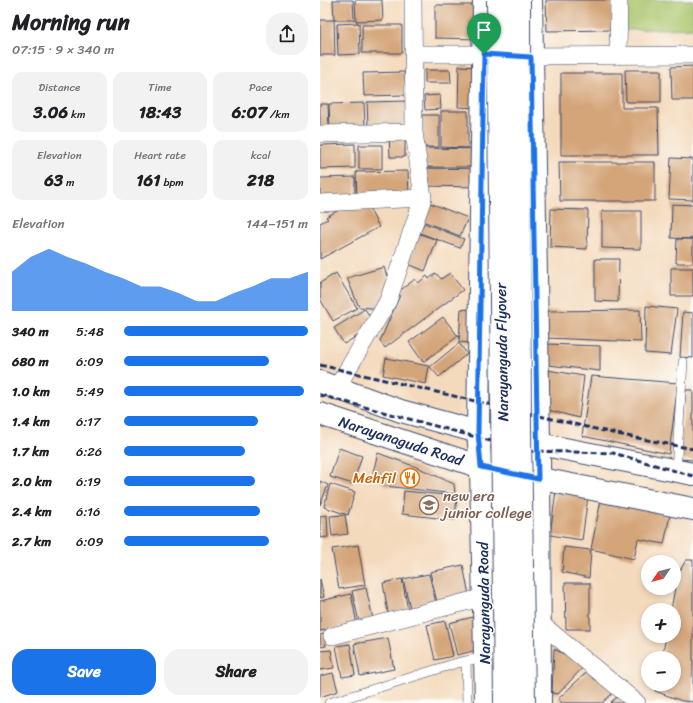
<!DOCTYPE html>
<html lang="en">
<head>
<meta charset="utf-8">
<style>
  body { margin:0; font-family:Sriracha,sans-serif; background:#f2f2f2; color:#202124; height:100vh; display:flex; flex-direction:column; font-size:15px; white-space:nowrap }
  * { box-sizing:border-box; margin:0 }
  p { font-size:13px; color:#757577 }
  .icon { flex:none; width:22px; height:22px; fill:none; stroke:currentColor; stroke-width:2; stroke-linecap:round; stroke-linejoin:round }
  .map { position:relative; flex:1; overflow:hidden }
  .sheet { display:flex; flex-direction:column; background:#fff; width:320px }
  .sheet>* { flex:none }
  .needle { width:26px; rotate:235deg }
  .fabs { position:absolute; left:321px; top:555px; display:grid; gap:8px }
  .fabs a { display:grid; place-items:center; width:40px; height:40px; border-radius:50%; background:#fff; box-shadow:0 2px 6px #0003; font-size:20px }
  .pin { position:absolute; display:grid; place-items:center; width:34px; height:34px; color:#fff; margin:-41px -17px; border-radius:50% 50% 50% 0; rotate:-45deg; box-shadow:0 0 4px #0007 }
  .pin .icon { rotate:45deg }
  .round { display:grid; place-items:center; flex:none; width:42px; height:42px; border-radius:16px; background:#f2f2f2 }
  .headline { display:flex; align-items:center; justify-content:space-between; height:68px; padding:0 12px }
  h1 { font-size:22px; font-weight:800; line-height:30px }
  .metrics { display:grid; grid-template-columns:repeat(3,1fr); gap:6px; height:68px; padding:4px 12px }
  .metrics div { display:grid; align-content:center; border-radius:10px; background:#f2f2f2; text-align:center }
  .metrics b { font-size:17px; font-weight:800 }
  .metrics small { font-size:11px; font-weight:400 }
  .metrics p { font-size:11px }
  .chart { height:112px; padding:8px 12px }
  .chart p { display:flex; justify-content:space-between }
  .chart svg { width:100%; height:72px; margin-top:4px; fill:#1a73e8; opacity:.7 }
  .primary-button { display:flex; gap:8px; margin-top:auto; padding:8px 12px }
  .primary-button a { flex:1; height:46px; border-radius:16px; background:#1a73e8; color:#fff; font-size:16px; font-weight:800; line-height:46px; text-align:center }
  .primary-button a+a { background:#f2f2f2; color:#202124 }
  ul { padding:0 12px; list-style:none; font-size:13px }
  li { display:grid; grid-template-columns:64px 48px 1fr; align-items:center; height:30px }
  li i { height:10px; border-radius:5px; background:#1a73e8 }
  main { display:flex; flex:1; min-height:0 }
  .map>svg:first-child { display:block }
  .green { fill:#abc66d; stroke:#637a66 }
  .building { fill:#d4a579 }
  .lines { fill:none; stroke-linecap:round; stroke-linejoin:round }
  .lane-casing { stroke:#3c496c; stroke-width:10 }
  .street-casing { stroke:#3c496c; stroke-width:18 }
  .secondary-casing { stroke:#3c496c; stroke-width:24 }
  .primary-casing { stroke:#3c496c; stroke-width:24 }
  .lane { stroke:#fff; stroke-width:9 }
  .street { stroke:#fff; stroke-width:17 }
  .secondary { stroke:#fff; stroke-width:22 }
  .primary { stroke:#fff; stroke-width:22 }
  .rail { stroke:#1b2f5e; stroke-width:3; stroke-dasharray:6 3; stroke-linecap:butt }
  .primary-bridge-casing { stroke:#3c496c; stroke-width:24; stroke-linecap:butt }
  .primary-bridge { stroke:#fff; stroke-width:22 }
  .route-casing { stroke:#fff; stroke-width:8 }
  .route { stroke:#1a73e8; stroke-width:5 }
  .labels { text-anchor:middle; stroke-width:3; stroke-linejoin:round; paint-order:stroke }
  .street-label { font-size:15px; fill:#1b2f5e; stroke:#fdfcf7 }
  .food-label { font-size:15px; fill:#c56008; stroke:#fdfcf7; text-anchor:end }
  .education-label { font-size:15px; fill:#785e54; stroke:#fdfcf7; text-anchor:start }
</style>
</head>
<body>
<main>
<section class="sheet">
<div class="headline"><div><h1>Morning run</h1><p>07:15 · 9 × 340 m</p></div><a class="round"><svg class="icon" aria-label="share" viewBox="0 0 24 24"><path d="M12 15V3M7 8l5-5 5 5M5 13v7h14v-7"/></svg></a></div>
<div class="metrics">
<div><p>Distance</p><b>3.06<small> km</small></b></div>
<div><p>Time</p><b>18:43</b></div>
<div><p>Pace</p><b>6:07<small> /km</small></b></div>
</div>
<div class="metrics">
<div><p>Elevation</p><b>63<small> m</small></b></div>
<div><p>Heart rate</p><b>161<small> bpm</small></b></div>
<div><p>kcal</p><b>218</b></div>
</div>
<div class="chart"><p><span>Elevation</span>144–151 m</p>
<svg viewBox="0 0 160 44" preserveAspectRatio="none"><path d="M0 44V20L10 11L20 6L30 11L40 15L50 20L60 24L70 29L80 29L90 33L100 38L110 38L120 33L130 29L140 24L150 24L160 20V44z"/></svg>
</div>
<ul>
<li><b>340 m</b>5:48<i style="width:100%"></i></li>
<li><b>680 m</b>6:09<i style="width:79%"></i></li>
<li><b>1.0 km</b>5:49<i style="width:98%"></i></li>
<li><b>1.4 km</b>6:17<i style="width:73%"></i></li>
<li><b>1.7 km</b>6:26<i style="width:66%"></i></li>
<li><b>2.0 km</b>6:19<i style="width:71%"></i></li>
<li><b>2.4 km</b>6:16<i style="width:74%"></i></li>
<li><b>2.7 km</b>6:09<i style="width:79%"></i></li>
</ul>
<div class="primary-button"><a>Save</a><a>Share</a></div>
</section>
<div class="map">
<svg width="373" height="703" viewBox="0 0 373 703">
  <rect width="100%" height="100%" fill="#fdfcf7"/>
  <filter id="ink" filterUnits="userSpaceOnUse"><feTurbulence type="fractalNoise" baseFrequency=".025" numOctaves="2"/><feDisplacementMap in="SourceGraphic" scale="8" xChannelSelector="R" yChannelSelector="G"/><feConvolveMatrix kernelMatrix="1 2 1 2 8 2 1 2 1" color-interpolation-filters="sRGB"/></filter>
  <filter id="wash" filterUnits="userSpaceOnUse"><feTurbulence type="fractalNoise" baseFrequency=".012" numOctaves="4" result="noise"/><feDisplacementMap in="SourceGraphic" scale="16" xChannelSelector="R" yChannelSelector="G"/><feGaussianBlur stdDeviation="0.9" result="paint"/><feColorMatrix in="noise" values="0 0 0 0 0 0 0 0 0 0 0 0 0 0 0 0 0 1.4 0 .05"/><feComposite in="paint" operator="in"/></filter>
  <g filter="url(#wash)">
    <rect width="100%" height="100%" fill="#f4dabd"/>
    <path class="green" d="M303 0H373V28L303 30Z"/>
    <g id="blocks">
      <path class="building" d="M13 0H33L34 20H14Z
        M35 0H62L63 20 36 21Z
        M226 0H292V30L227 31Z
        M115 5H159V39L115 38Z
        M0 20H14L15 55H0Z
        M39 23 40 54 18 55 17 24Z
        M42 25H82V53H42Z
        M139 66 159 67 157 108 138 107Z
        M373 66V100H352L351 67Z
        M105 70H130L131 83H105Z
        M305 70H341V102H306Z
        M85 72 86 95 44 96 43 73Z
        M241 73H302V108H338L339 155H241Z
        M120 95 121 109 105 110 104 96Z
        M88 101 89 125 48 126 47 102Z
        M44 103 45 126 10 127 9 104Z
        M0 104H8L9 128H0Z
        M121 111H148V148L121 147Z
        M100 115H119V147H100Z
        M69 136H85V157H70Z
        M35 144V168L0 169V145Z
        M39 145H62V169H39Z
        M103 148 160 149 159 167H103Z
        M351 158 373 159V200L349 199Z
        M239 162H335V201H240Z
        M104 168 160 169V187L103 186Z
        M88 171 89 196 37 198 36 172Z
        M35 177V198L0 199V178Z
        M110 203 148 218 140 236 103 221Z
        M30 204H47L59 227 0 259V223L8 219 6 217Z
        M352 204 373 205V239L351 238Z
        M231 209 268 210 267 249 230 247Z
        M282 211H321V249L282 248Z
        M104 223 144 239 140 248 100 233Z
        M100 234 117 240 105 271 88 264Z
        M357 239H373V263H356Z
        M275 259H299L298 302 275 301Z
        M64 267 70 286 62 309 39 307 27 278Z
        M351 268H373V296H351Z
        M16 273 37 308 13 321 0 299V283Z
        M116 273 121 279 130 273 143 290 65 348 60 341 80 295 78 292 95 279 98 283 107 276 109 279Z
        M326 306 357 309 351 355 325 353Z
        M45 309 55 325 24 344 14 328Z
        M141 309 153 310 151 343 139 342Z
        M320 310 321 342 226 338V311Z
        M363 312 373 313V358L360 357Z
        M123 317 138 336 103 362 89 342Z
        M139 343 147 354 119 377 110 367Z
        M227 344 280 346V371L228 365Z
        M66 358 109 366 106 384 63 375Z
        M227 370 264 376 259 418 224 409Z
        M271 376 358 383 349 454 262 436Z
        M366 390H373V460L359 459Z
        M19 448 42 456 33 484 10 477Z
        M58 453 99 468 134 484 135 494 65 486 53 472Z
        M0 481 8 485 0 505Z
        M10 484 35 492 28 515 4 507Z
        M84 491 137 496 135 520 82 514Z
        M236 491 268 496 262 540 230 535Z
        M281 500 350 515 344 544 318 539 314 559 271 549Z
        M7 515 8 537 0 538V516Z
        M25 515 28 534 12 536 10 516Z
        M38 545 45 585 19 589 12 549Z
        M244 547 271 550 269 578 242 572Z
        M366 560H373V702L362 701 335 691 337 684H354V658H342L346 636H354V610H351L357 576Z
        M143 565 149 595 117 602 110 572Z
        M109 574 116 603 90 608 83 579Z
        M0 579 4 597 0 598Z
        M82 579 88 610 68 613 63 583Z
        M245 583H270V629H246Z
        M46 588 53 619 39 622 32 591Z
        M31 594 37 624 0 631V601Z
        M153 617 161 649 137 655 129 623Z
        M125 621 133 656 115 660 107 625Z
        M4 634 6 646 0 647V635Z
        M68 638 74 669 40 676 34 644Z
        M30 644 35 675 22 677 16 646Z
        M234 649 265 665 238 694 232 693Z
        M11 650 14 668 0 670V651Z
        M272 667 295 691 282 703H242L238 699Z
        M13 673 18 691 0 697V676Z
        M301 693 310 703H290Z"/>
    </g>
  </g>
  <g filter="url(#ink)">
    <use href="#blocks" fill-opacity="0" stroke="#3c496c" stroke-width="1"/>
    <g class="lines">
      <g class="lane-casing">
        <path id="lane" d="M356 471 363 362
          M146 661 147 703
          M9 703 137 663 165 657"/>
      </g>
      <g class="street-casing">
        <path id="street" d="M94 54H175
          M201 56 373 55
          M298 56 299 0
          M0 134 94 132
          M0 203 103 198
          M16 389 68 301 103 198 94 132 93 0
          M219 622 317 703
          M12 636 165 597"/>
      </g>
      <g class="secondary-casing">
        <path id="secondary" d="M164 0 158 432 161 467 166 703
          M211 0 219 443 220 703"/>
      </g>
      <g class="primary-casing">
        <path id="primary" d="M0 382 81 411 158 432 373 474
          M0 414 161 467 373 509"/>
      </g>
      <use href="#lane" class="lane"/>
      <use href="#street" class="street"/>
      <use href="#secondary" class="secondary"/>
      <use href="#primary" class="primary"/>
      <path class="rail" d="M0 365 297 434 373 449
        M0 395 208 451 293 453 373 476"/>
      <g class="primary-bridge-casing">
        <path id="primary-bridge" d="M178 0 185 703
          M199 0 200 431 204 703"/>
      </g>
      <use href="#primary-bridge" class="primary-bridge"/>
    </g>
  </g>
  <g class="lines" filter="url(#ink)">
    <g class="route-casing">
      <path id="route" d="M164 54 211 57 218 479 161 467 158 432Z"/>
    </g>
    <use href="#route" class="route"/>
  </g>
  <defs>
    <g id="restaurant-ring" transform="scale(1)"><circle r="9.5" fill="#fdfcf7" stroke="#e8710a" stroke-width="1.5"/><path d="M-5-6h1v4h1v-4h1v4h1v-4h1v5L-1.5 .5V6h-2V.5L-5-1ZM5-6V6H3V1.5H1.5Q1.5-4 5-6Z" fill="#e8710a"/></g>
    <g id="university-ring" transform="scale(1)"><circle r="9.5" fill="#fdfcf7" stroke="#8d6e63" stroke-width="1.5"/><path d="M0-5L7-2L0 1L-7-2ZM-4 1L0 2.5L4 1V4Q0 6-4 4Z" fill="#8d6e63"/></g>
  </defs>
  <g fill-rule="evenodd">
    <use href="#restaurant-ring" x="90" y="478"/>
    <use href="#university-ring" x="109" y="505"/>
  </g>
  <g class="labels">
    <g class="street-label">
      <text transform="translate(182 352) rotate(-91)" y="5">Narayanguda Flyover</text>
      <text transform="translate(81 441) rotate(18)" y="5">Narayanaguda Road</text>
      <text transform="translate(164 603) rotate(-91)" y="5">Narayanguda Road</text>
    </g>
    <g class="food-label">
      <text x="76" y="483">Mehfil</text>
    </g>
    <g class="education-label">
      <text x="123" y="501">new era<tspan x="123" dy="17">junior college</tspan></text>
    </g>
  </g>
</svg>
<div class="fabs">
<a><svg class="needle" viewBox="-14 -14 28 28"><path d="M0-13l5 13h-10z" fill="#e53935"/><path d="M0 13l5-13h-10z" fill="#757577"/></svg></a>
<a>+</a>
<a>−</a>
</div>
<div class="pin" style="left:164px;top:54px;background:#1e9e55"><svg class="icon" aria-label="arrive" viewBox="0 0 24 24"><path d="M6 21V4h12l-3 4 3 4H6"/></svg></div>
</div>
</main>
</body>
</html>
